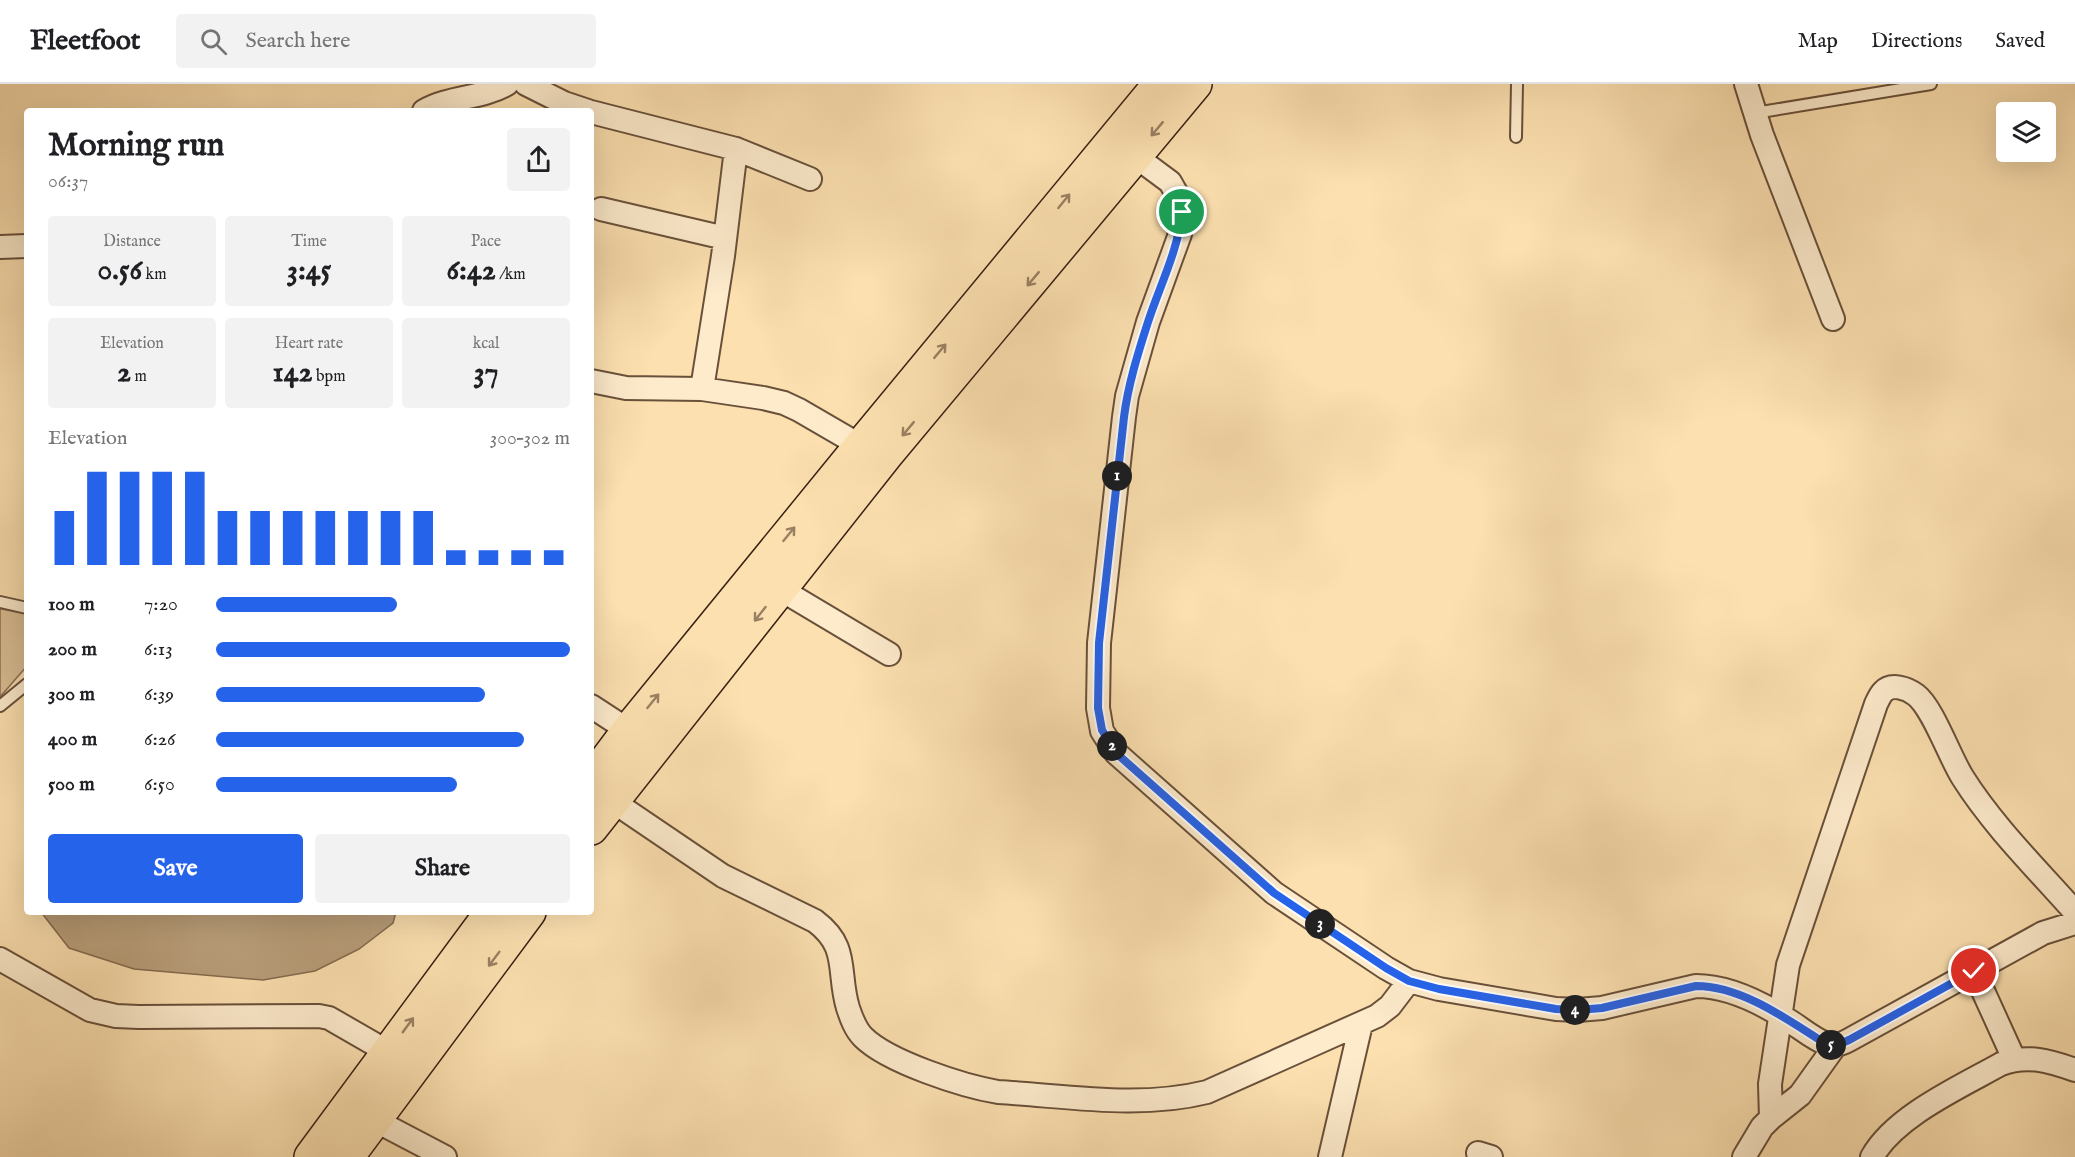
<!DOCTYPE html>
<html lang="en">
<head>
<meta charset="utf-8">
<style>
  body { margin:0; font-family:"IM FELL English",serif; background:#f2f2f2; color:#202124; height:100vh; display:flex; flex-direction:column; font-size:22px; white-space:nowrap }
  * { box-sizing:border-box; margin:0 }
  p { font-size:20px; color:#757577 }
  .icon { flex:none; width:33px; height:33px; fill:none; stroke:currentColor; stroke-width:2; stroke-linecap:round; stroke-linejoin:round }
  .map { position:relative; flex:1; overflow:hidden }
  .drawer { position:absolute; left:24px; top:24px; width:570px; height:807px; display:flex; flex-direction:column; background:#fff; border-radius:6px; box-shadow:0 6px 24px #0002 }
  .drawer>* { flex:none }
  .controls { position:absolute; left:1996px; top:18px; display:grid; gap:12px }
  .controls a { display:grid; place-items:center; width:60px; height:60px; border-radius:6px; background:#fff; box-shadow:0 6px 24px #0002; font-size:30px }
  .pin { position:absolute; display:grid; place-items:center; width:51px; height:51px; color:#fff; margin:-26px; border:3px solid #fff; border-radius:50%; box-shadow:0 2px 6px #0007 }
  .km { position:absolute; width:30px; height:30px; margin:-15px; border-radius:50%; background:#222; color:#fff; font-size:16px; line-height:30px; text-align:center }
  .round { display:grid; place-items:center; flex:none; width:63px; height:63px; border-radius:6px; background:#f2f2f2 }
  .summary { display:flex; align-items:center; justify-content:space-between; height:102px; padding:0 24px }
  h1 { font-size:33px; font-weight:700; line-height:45px }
  .figures { display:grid; grid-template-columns:repeat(3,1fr); gap:9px; height:102px; padding:6px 24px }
  .figures div { display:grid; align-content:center; border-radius:6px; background:#f2f2f2; text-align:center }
  .figures b { font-size:30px; font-weight:700 }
  .figures small { font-size:16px; font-weight:400 }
  .figures p { font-size:16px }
  .chart { height:168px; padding:12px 24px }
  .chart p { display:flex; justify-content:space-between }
  .chart svg { width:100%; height:108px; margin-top:6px; stroke:#2563eb; stroke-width:6 }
  .action { display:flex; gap:12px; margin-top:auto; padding:12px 24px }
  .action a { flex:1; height:69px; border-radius:6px; background:#2563eb; color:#fff; font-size:24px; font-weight:700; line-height:69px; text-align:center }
  .action a+a { background:#f2f2f2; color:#202124 }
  ul { padding:0 24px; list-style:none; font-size:20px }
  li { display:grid; grid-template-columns:96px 72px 1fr; align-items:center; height:45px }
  li i { height:15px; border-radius:8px; background:#2563eb }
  header { display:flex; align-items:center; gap:36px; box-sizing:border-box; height:84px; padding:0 30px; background:#fff; border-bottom:2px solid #e0e0e0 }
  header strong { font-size:28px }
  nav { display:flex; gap:33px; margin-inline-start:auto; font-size:21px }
  .search { width:420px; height:54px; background:#f2f2f2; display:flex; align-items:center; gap:15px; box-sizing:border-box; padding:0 21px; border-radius:6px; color:#757577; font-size:22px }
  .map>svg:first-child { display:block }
  .green { fill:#dbbf95; stroke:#8a7054; stroke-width:1.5 }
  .water { fill:#b99f7b; stroke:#856c51; stroke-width:1.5 }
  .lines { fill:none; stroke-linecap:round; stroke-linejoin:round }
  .service-casing { stroke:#69503a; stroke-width:14 }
  .minor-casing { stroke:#69503a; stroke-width:26 }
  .primary-casing { stroke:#382013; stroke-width:36 }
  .service { stroke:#fdebcc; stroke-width:10 }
  .minor { stroke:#fdebcc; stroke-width:22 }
  .primary { stroke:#fce0b0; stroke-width:33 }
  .oneway { stroke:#9a8062 }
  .route-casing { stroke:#fff; stroke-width:12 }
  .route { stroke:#2563eb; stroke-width:8 }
</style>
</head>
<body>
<header>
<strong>Fleetfoot</strong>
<div class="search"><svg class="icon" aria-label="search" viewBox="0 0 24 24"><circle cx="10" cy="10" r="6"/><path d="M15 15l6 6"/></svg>Search here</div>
<nav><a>Map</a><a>Directions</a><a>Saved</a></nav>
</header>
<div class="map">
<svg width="2075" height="1073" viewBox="0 0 2075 1073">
  <rect width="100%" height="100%" fill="#fce0b0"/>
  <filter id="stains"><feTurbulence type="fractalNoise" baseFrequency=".00333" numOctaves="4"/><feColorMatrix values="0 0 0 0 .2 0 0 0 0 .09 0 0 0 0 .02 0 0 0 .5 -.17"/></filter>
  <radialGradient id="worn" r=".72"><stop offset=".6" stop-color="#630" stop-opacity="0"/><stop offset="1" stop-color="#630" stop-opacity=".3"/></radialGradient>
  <path class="green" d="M0 524 27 529V582L0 613Z"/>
  <path class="water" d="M41 828H396L393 839 359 865 315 887 263 896 134 885 69 864Z"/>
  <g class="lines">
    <g class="service-casing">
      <path id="service" d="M1755 29 1931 0
        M1516 53 1517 0
        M0 518 27 524
        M0 622 27 600"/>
    </g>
    <g class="minor-casing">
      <path id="minor" d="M526 0 564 19 588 27
        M1746 0 1762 51 1833 235
        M424 27C450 12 481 15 507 0
        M591 28 736 65 810 95
        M1135 72 1170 98 1178 112 1182 128 1180 150 1148 238 1127 312 1124 333 1099 559 1098 624 1102 647 1116 669 1274 809 1386 884 1409 897 1439 905 1556 925 1578 926 1602 924 1696 902C1729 902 1764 920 1791 938 1802 945 1815 956 1827 960 1835 963 1842 960 1849 956L2043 849 2075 839
        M601 125 725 154
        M0 163 27 162
        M591 297 626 304 702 305 763 314 784 319 799 326 861 362
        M702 305 723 172 736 65
        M780 505 889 570
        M591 622 640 654
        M602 710 723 792 815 837C850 863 837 888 848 924 851 933 855 945 863 953 888 978 963 1002 998 1008 1067 1012 1139 1025 1207 1008L1377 932 1390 922 1409 897
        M0 875 90 926 116 932 139 933 319 932 329 934 388 968
        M1974 887 2014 975
        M363 1030 445 1073
        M1771 1034 1770 1000 1788 881 1876 620C1878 616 1880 611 1883 608 1891 599 1907 604 1916 611 1933 624 1950 674 1963 694 1994 743 2037 785 2075 828
        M1478 1069 1491 1073
        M1330 1073 1361 940
        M1744 1073 1762 1043 1771 1034 1800 1011 1835 962
        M1872 1073C1895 1032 1960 1003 2001 980 2027 970 2050 977 2075 986"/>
    </g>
    <g class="primary-casing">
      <path id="primary" d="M591 697 629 646 846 380 1160 0
        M591 744 885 372 1195 0
        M311 1073 492 828
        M347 1073 529 828"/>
    </g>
    <use href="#service" class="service"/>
    <use href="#minor" class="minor"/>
    <use href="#primary" class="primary"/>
  </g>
  <defs><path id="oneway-shaft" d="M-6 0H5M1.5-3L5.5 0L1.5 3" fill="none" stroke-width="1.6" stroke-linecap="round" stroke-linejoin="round" transform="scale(1.5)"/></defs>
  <g class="oneway">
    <use href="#oneway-shaft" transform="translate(1157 45) rotate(130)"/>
    <use href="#oneway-shaft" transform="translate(1064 117) rotate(-51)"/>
    <use href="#oneway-shaft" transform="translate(1033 195) rotate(130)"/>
    <use href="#oneway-shaft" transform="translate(940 267) rotate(-50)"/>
    <use href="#oneway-shaft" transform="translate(908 345) rotate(130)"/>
    <use href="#oneway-shaft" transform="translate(789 450) rotate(-51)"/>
    <use href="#oneway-shaft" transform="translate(760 530) rotate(128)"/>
    <use href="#oneway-shaft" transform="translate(653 617) rotate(-51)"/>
    <use href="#oneway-shaft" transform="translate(494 875) rotate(127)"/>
    <use href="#oneway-shaft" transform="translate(408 941) rotate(-54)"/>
  </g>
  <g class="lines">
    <g class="route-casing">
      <path id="route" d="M1182 128C1178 167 1160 201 1148 238 1138 269 1128 301 1124 333L1099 559 1098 624 1102 646 1116 669 1274 809 1386 884 1409 897 1439 905 1556 925 1578 926 1602 924 1696 902C1742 902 1788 936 1826 960L1835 962 1849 956 1974 887"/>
    </g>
    <use href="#route" class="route"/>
  </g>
  <rect width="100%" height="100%" filter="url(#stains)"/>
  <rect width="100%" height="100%" fill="url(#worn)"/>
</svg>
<div class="controls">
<a><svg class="icon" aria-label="layers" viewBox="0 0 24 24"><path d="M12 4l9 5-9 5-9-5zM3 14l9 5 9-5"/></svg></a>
</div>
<div class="pin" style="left:1182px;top:128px;background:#1e9e55"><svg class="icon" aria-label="arrive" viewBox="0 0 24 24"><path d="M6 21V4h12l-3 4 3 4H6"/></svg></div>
<div class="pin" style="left:1974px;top:887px;background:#d93025"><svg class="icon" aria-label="check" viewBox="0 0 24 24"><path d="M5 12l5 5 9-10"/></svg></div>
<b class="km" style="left:1117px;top:392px">1</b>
<b class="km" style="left:1112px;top:662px">2</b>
<b class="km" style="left:1320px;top:840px">3</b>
<b class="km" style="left:1575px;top:926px">4</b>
<b class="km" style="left:1831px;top:961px">5</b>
<section class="drawer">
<div class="summary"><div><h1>Morning run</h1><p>06:37</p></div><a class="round"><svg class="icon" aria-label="share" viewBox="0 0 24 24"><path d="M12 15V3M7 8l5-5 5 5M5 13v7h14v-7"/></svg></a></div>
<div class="figures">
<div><p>Distance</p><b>0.56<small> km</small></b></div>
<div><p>Time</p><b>3:45</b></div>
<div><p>Pace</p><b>6:42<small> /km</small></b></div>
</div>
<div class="figures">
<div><p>Elevation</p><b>2<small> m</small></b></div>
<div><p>Heart rate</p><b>142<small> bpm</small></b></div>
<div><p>kcal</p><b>37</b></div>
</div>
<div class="chart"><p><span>Elevation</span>300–302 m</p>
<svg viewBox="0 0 160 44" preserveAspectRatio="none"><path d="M5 44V22M15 44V6M25 44V6M35 44V6M45 44V6M55 44V22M65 44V22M75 44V22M85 44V22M95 44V22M105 44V22M115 44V22M125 44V38M135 44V38M145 44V38M155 44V38"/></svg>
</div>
<ul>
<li><b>100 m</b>7:20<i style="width:51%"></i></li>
<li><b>200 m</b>6:13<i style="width:100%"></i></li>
<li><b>300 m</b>6:39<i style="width:76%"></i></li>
<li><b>400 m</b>6:26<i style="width:87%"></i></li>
<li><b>500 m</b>6:50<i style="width:68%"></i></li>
</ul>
<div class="action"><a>Save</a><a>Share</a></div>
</section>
</div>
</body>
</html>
